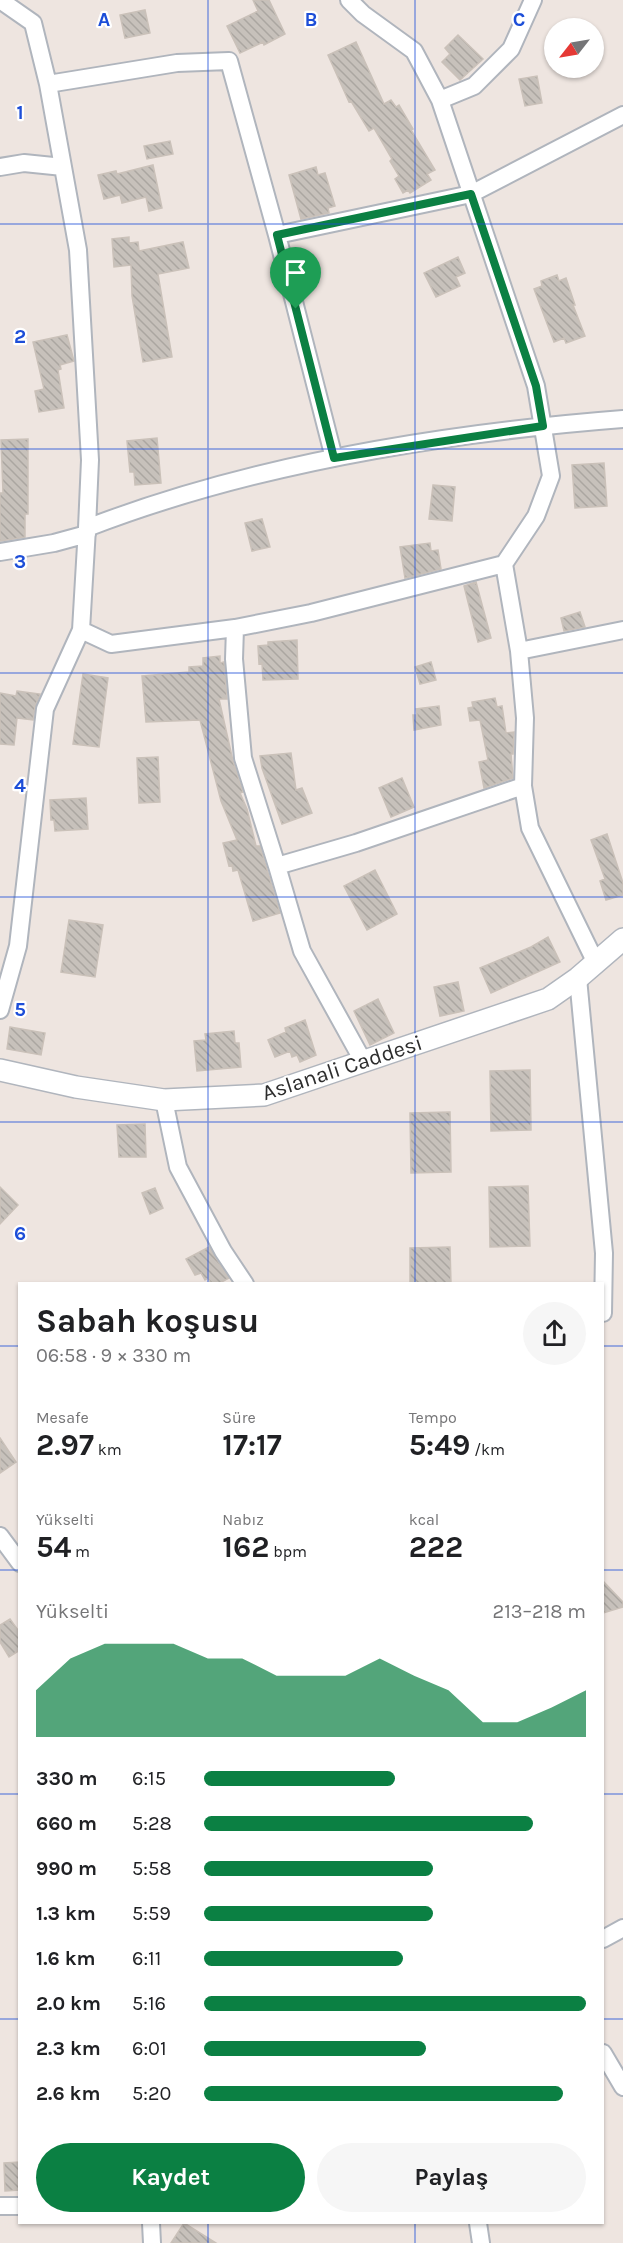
<!DOCTYPE html>
<html lang="tr">
<head>
<meta charset="utf-8">
<style>
  body { margin:0; font-family:Karla,sans-serif; background:#f6f6f6; color:#202124; height:100vh; display:flex; flex-direction:column; font-size:22px; white-space:nowrap }
  * { box-sizing:border-box; margin:0 }
  p { font-size:20px; color:#757577 }
  .icon { flex:none; width:33px; height:33px; fill:none; stroke:currentColor; stroke-width:2; stroke-linecap:round; stroke-linejoin:round }
  .map { position:relative; flex:1; overflow:hidden }
  .details { position:absolute; left:18px; top:1282px; width:586px; height:942px; display:flex; flex-direction:column; background:#fff; border-radius:0px; box-shadow:0 2px 4px #0004 }
  .details>* { flex:none }
  .needle { width:39px; rotate:239deg }
  .controls { position:absolute; left:544px; top:18px; display:grid; gap:12px }
  .controls a { display:grid; place-items:center; width:60px; height:60px; border-radius:50%; background:#fff; box-shadow:0 2px 4px #0004; font-size:30px }
  .pin { position:absolute; display:grid; place-items:center; width:51px; height:51px; color:#fff; margin:-62px -26px; border-radius:50% 50% 50% 0; rotate:-45deg; box-shadow:0 0 6px #0007 }
  .pin .icon { rotate:45deg }
  .round { display:grid; place-items:center; flex:none; width:63px; height:63px; border-radius:32px; background:#f6f6f6 }
  .head { display:flex; align-items:center; justify-content:space-between; height:102px; padding:0 18px }
  h1 { font-size:33px; font-weight:700; line-height:45px }
  .stats { display:grid; grid-template-columns:repeat(3,1fr); gap:9px; height:102px; padding:6px 18px }
  .stats div { display:grid; align-content:center }
  .stats b { font-size:30px; font-weight:700 }
  .stats small { font-size:16px; font-weight:400 }
  .stats p { font-size:16px }
  .chart { height:168px; padding:12px 18px }
  .chart p { display:flex; justify-content:space-between }
  .chart svg { width:100%; height:108px; margin-top:6px; fill:#0b8043; opacity:.7 }
  .cta { display:flex; gap:12px; margin-top:auto; padding:12px 18px }
  .cta a { flex:1; height:69px; border-radius:36px; background:#0b8043; color:#fff; font-size:24px; font-weight:700; line-height:69px; text-align:center }
  .cta a+a { background:#f6f6f6; color:#202124 }
  ul { padding:0 18px; list-style:none; font-size:20px }
  li { display:grid; grid-template-columns:96px 72px 1fr; align-items:center; height:45px }
  li i { height:15px; border-radius:8px; background:#0b8043 }
  .map>svg:first-child { display:block }
  .building { fill:url(#building-back-hatch); stroke:#cac1b9; stroke-width:1.5 }
  .lines { fill:none; stroke-linecap:round; stroke-linejoin:round }
  .minor-casing { stroke:#b0b5bd; stroke-width:20 }
  .tertiary-casing { stroke:#b0b5bd; stroke-width:24 }
  .minor { stroke:#fff; stroke-width:16 }
  .tertiary { stroke:#fff; stroke-width:21 }
  .route-casing { stroke:#fff; stroke-width:12 }
  .route { stroke:#0b8043; stroke-width:8 }
  .grid { fill:none; stroke:#1d4ed8; stroke-width:1.5; stroke-opacity:0.55 }
  .labels { text-anchor:middle; stroke-width:4.5; stroke-linejoin:round; paint-order:stroke }
  .street-label { font-size:22px; fill:#2d2d2d; stroke:#fff }
  .grid-label { font-size:20px; text-anchor:middle; font-weight:bold; fill:#1d4ed8; stroke:#fff; stroke-width:4.5; stroke-linejoin:round; paint-order:stroke }
</style>
</head>
<body>
<div class="map">
<svg width="623" height="2243" viewBox="0 0 623 2243">
  <defs>
    <pattern id="building-back-hatch" width="6" height="6" patternUnits="userSpaceOnUse" patternTransform="scale(1.5)"><rect width="6" height="6" fill="#c7c1bb"/><path d="M-1 5l2 2M0 0l6 6M5-1l2 2" fill="none" stroke="#aba6a1"/></pattern>
  </defs>
  <rect width="100%" height="100%" fill="#eee5e0"/>
  <path class="building" d="M253 0H269L285 34 264 45 263 42 240 53 227 26 258 11Z
    M145 10 150 33 125 38 120 15Z
    M458 35 483 59 460 80 442 62 450 54 445 48Z
    M356 42 384 104 391 100 396 107 399 105 413 129 411 130 435 170 427 174 431 180 410 193 408 190 403 193 395 179 399 176 390 161 392 159 374 128 369 131 351 101 349 102 328 55Z
    M537 76 542 103 525 106 519 79Z
    M170 141 173 154 147 159 144 146Z
    M153 165 162 208 149 211 146 197 122 203 120 195 104 199 98 175 116 171 117 174Z
    M316 167 318 175 325 173 335 206 328 208 329 213 301 219 289 175Z
    M129 237V243L138 242 139 251 183 242 189 268 158 274 172 357 143 362 132 296 131 265 114 267 112 239Z
    M458 257 465 273 456 277 460 286 436 297 424 273Z
    M557 275 559 281 566 278 575 305H573L585 336 566 343 564 338 554 342 534 289 542 286 541 281Z
    M67 335 74 361 60 365 61 369 58 370 64 408 39 412 35 391 44 389 33 342Z
    M157 438 161 483 135 485 134 472H130L127 441Z
    M28 439V514H25V537L0 541V493H3L1 440Z
    M604 463 607 506 575 508 572 465Z
    M433 485 455 487 452 521 429 519Z
    M262 519 270 547 252 551 245 523Z
    M430 543 431 551 438 550 441 569 405 578 400 547Z
    M476 582 491 638 478 642 464 586Z
    M580 612 585 627 564 631 561 618Z
    M297 640 298 679 263 680 262 663 259 664 258 646 268 645V642Z
    M220 656V663L224 662 227 699H219L233 761 243 792 240 793 247 809 256 846H260L280 913 253 921 238 870 233 871 232 865 229 866 223 843 237 840 221 801 200 720 146 722 142 676 189 672V667L203 666V658Z
    M431 662 436 680 420 684 415 667Z
    M83 674 108 678 99 747 73 744Z
    M17 691 40 694 35 707 33 720 17 718 14 745 0 744V693L16 696Z
    M495 698 497 707 502 706 506 733 514 732 513 754H511L513 778 484 788 479 762 488 760 480 720 470 721 468 708 473 707 472 702Z
    M439 706 441 725 414 730 413 715H417L416 709Z
    M291 753 296 790 302 788 312 813 282 824 262 768 260 756Z
    M158 757 160 802 139 803 137 758Z
    M402 778 414 807 391 817 379 788Z
    M86 798 88 829 55 831 54 820H51L50 800Z
    M607 834 623 883V895L606 900 600 881 605 879 591 840Z
    M375 870 397 914 367 930 344 886Z
    M69 920 103 925 95 977 61 972Z
    M548 937 560 962 491 993 480 968 531 947Z
    M458 982 464 1011 440 1016 434 987Z
    M378 999 394 1033 370 1045 354 1011Z
    M305 1020 316 1055 300 1062 297 1055 292 1057 290 1051 275 1057 268 1040 286 1032 285 1028Z
    M10 1027 45 1033 41 1055 7 1049Z
    M234 1031 235 1043H239L241 1067 197 1071 194 1041 206 1040 205 1034Z
    M530 1070 531 1130 491 1131 490 1071Z
    M450 1112 451 1172 411 1173 410 1113Z
    M145 1124 146 1157H119L117 1125Z
    M528 1186 530 1246 490 1247 489 1187Z
    M0 1187 18 1205 0 1224Z
    M155 1188 163 1208 150 1214 142 1193Z
    M209 1247 229 1278 218 1284H211L208 1278 205 1280 201 1273 195 1275 186 1259Z
    M450 1247 451 1284H410V1248Z
    M0 1438 16 1462 0 1473Z
    M603 1581 623 1602V1607L603 1613Z
    M10 1619 20 1633V1650L9 1657 0 1642V1625Z
    M20 2162V2190L5 2191 4 2163Z
    M184 2223 216 2243H171Z"/>
  <g class="lines">
    <g class="minor-casing">
      <path id="minor" d="M0 0 33 23 48 84
        M349 0 363 14 414 51 440 100 536 386 551 476 536 516 504 564 519 651 525 718 523 786 530 828 595 961
        M440 100 474 86 511 49 533 0
        M0 167 24 163 63 167
        M334 458 277 235 471 194 623 115
        M87 528 90 460 78 250 48 84 177 63 229 61 277 235
        M0 552 54 543 87 534
        M235 628 111 644 81 630 87 528C255 463 444 433 623 419
        M519 651 623 630
        M277 866 243 758 234 659 235 628 311 613 504 564
        M578 978 604 1253 603 1313
        M0 1010 18 946 45 709 81 630
        M363 1061 302 951 277 866 356 843 523 786
        M164 1100 178 1167 223 1251 245 1284
        M0 1536 20 1563
        M603 1939 623 1928
        M603 2053 623 2087
        M0 2206H20
        M151 2223 152 2243
        M478 2223 481 2243"/>
    </g>
    <g class="tertiary-casing">
      <path id="tertiary" d="M0 1070 76 1087 164 1100 264 1095 548 999 578 978 623 939"/>
    </g>
    <use href="#minor" class="minor"/>
    <use href="#tertiary" class="tertiary"/>
  </g>
  <g class="lines">
    <g class="route-casing">
      <path id="route" d="M471 194 536 386 543 426 334 458 277 235Z"/>
    </g>
    <use href="#route" class="route"/>
  </g>
  <path class="grid" d="M208 0V1284M415 0V1284M0 224H623M0 449H623M0 673H623M0 897H623M0 1122H623M0 1346H20M603 1346H623M0 1570H20M603 1570H623M0 1794H20M603 1794H623M0 2019H20M603 2019H623M208 2223V2243M415 2223V2243"/>
  <g class="labels">
    <g class="street-label">
      <text transform="translate(342 1067) rotate(-18)" y="8">Aslanali Caddesi</text>
    </g>
  </g>
  <g class="grid-label">
    <text x="104" y="26">A</text>
    <text x="311" y="26">B</text>
    <text x="519" y="26">C</text>
    <text x="20" y="119">1</text>
    <text x="20" y="343">2</text>
    <text x="20" y="568">3</text>
    <text x="20" y="792">4</text>
    <text x="20" y="1016">5</text>
    <text x="20" y="1240">6</text>
  </g>
</svg>
<div class="controls">
<a><svg class="needle" viewBox="-14 -14 28 28"><path d="M0-13l5 13h-10z" fill="#e53935"/><path d="M0 13l5-13h-10z" fill="#757577"/></svg></a>
</div>
<div class="pin" style="left:296px;top:309px;background:#1e9e55"><svg class="icon" aria-label="arrive" viewBox="0 0 24 24"><path d="M6 21V4h12l-3 4 3 4H6"/></svg></div>
<section class="details">
<div class="head"><div><h1>Sabah koşusu</h1><p>06:58 · 9 × 330 m</p></div><a class="round"><svg class="icon" aria-label="share" viewBox="0 0 24 24"><path d="M12 15V3M7 8l5-5 5 5M5 13v7h14v-7"/></svg></a></div>
<div class="stats">
<div><p>Mesafe</p><b>2.97<small> km</small></b></div>
<div><p>Süre</p><b>17:17</b></div>
<div><p>Tempo</p><b>5:49<small> /km</small></b></div>
</div>
<div class="stats">
<div><p>Yükselti</p><b>54<small> m</small></b></div>
<div><p>Nabız</p><b>162<small> bpm</small></b></div>
<div><p>kcal</p><b>222</b></div>
</div>
<div class="chart"><p><span>Yükselti</span>213–218 m</p>
<svg viewBox="0 0 160 44" preserveAspectRatio="none"><path d="M0 44V25L10 12L20 6L30 6L40 6L50 12L60 12L70 19L80 19L90 19L100 12L110 19L120 25L130 38L140 38L150 32L160 25V44z"/></svg>
</div>
<ul>
<li><b>330 m</b>6:15<i style="width:50%"></i></li>
<li><b>660 m</b>5:28<i style="width:86%"></i></li>
<li><b>990 m</b>5:58<i style="width:60%"></i></li>
<li><b>1.3 km</b>5:59<i style="width:60%"></i></li>
<li><b>1.6 km</b>6:11<i style="width:52%"></i></li>
<li><b>2.0 km</b>5:16<i style="width:100%"></i></li>
<li><b>2.3 km</b>6:01<i style="width:58%"></i></li>
<li><b>2.6 km</b>5:20<i style="width:94%"></i></li>
</ul>
<div class="cta"><a>Kaydet</a><a>Paylaş</a></div>
</section>
</div>
</body>
</html>
